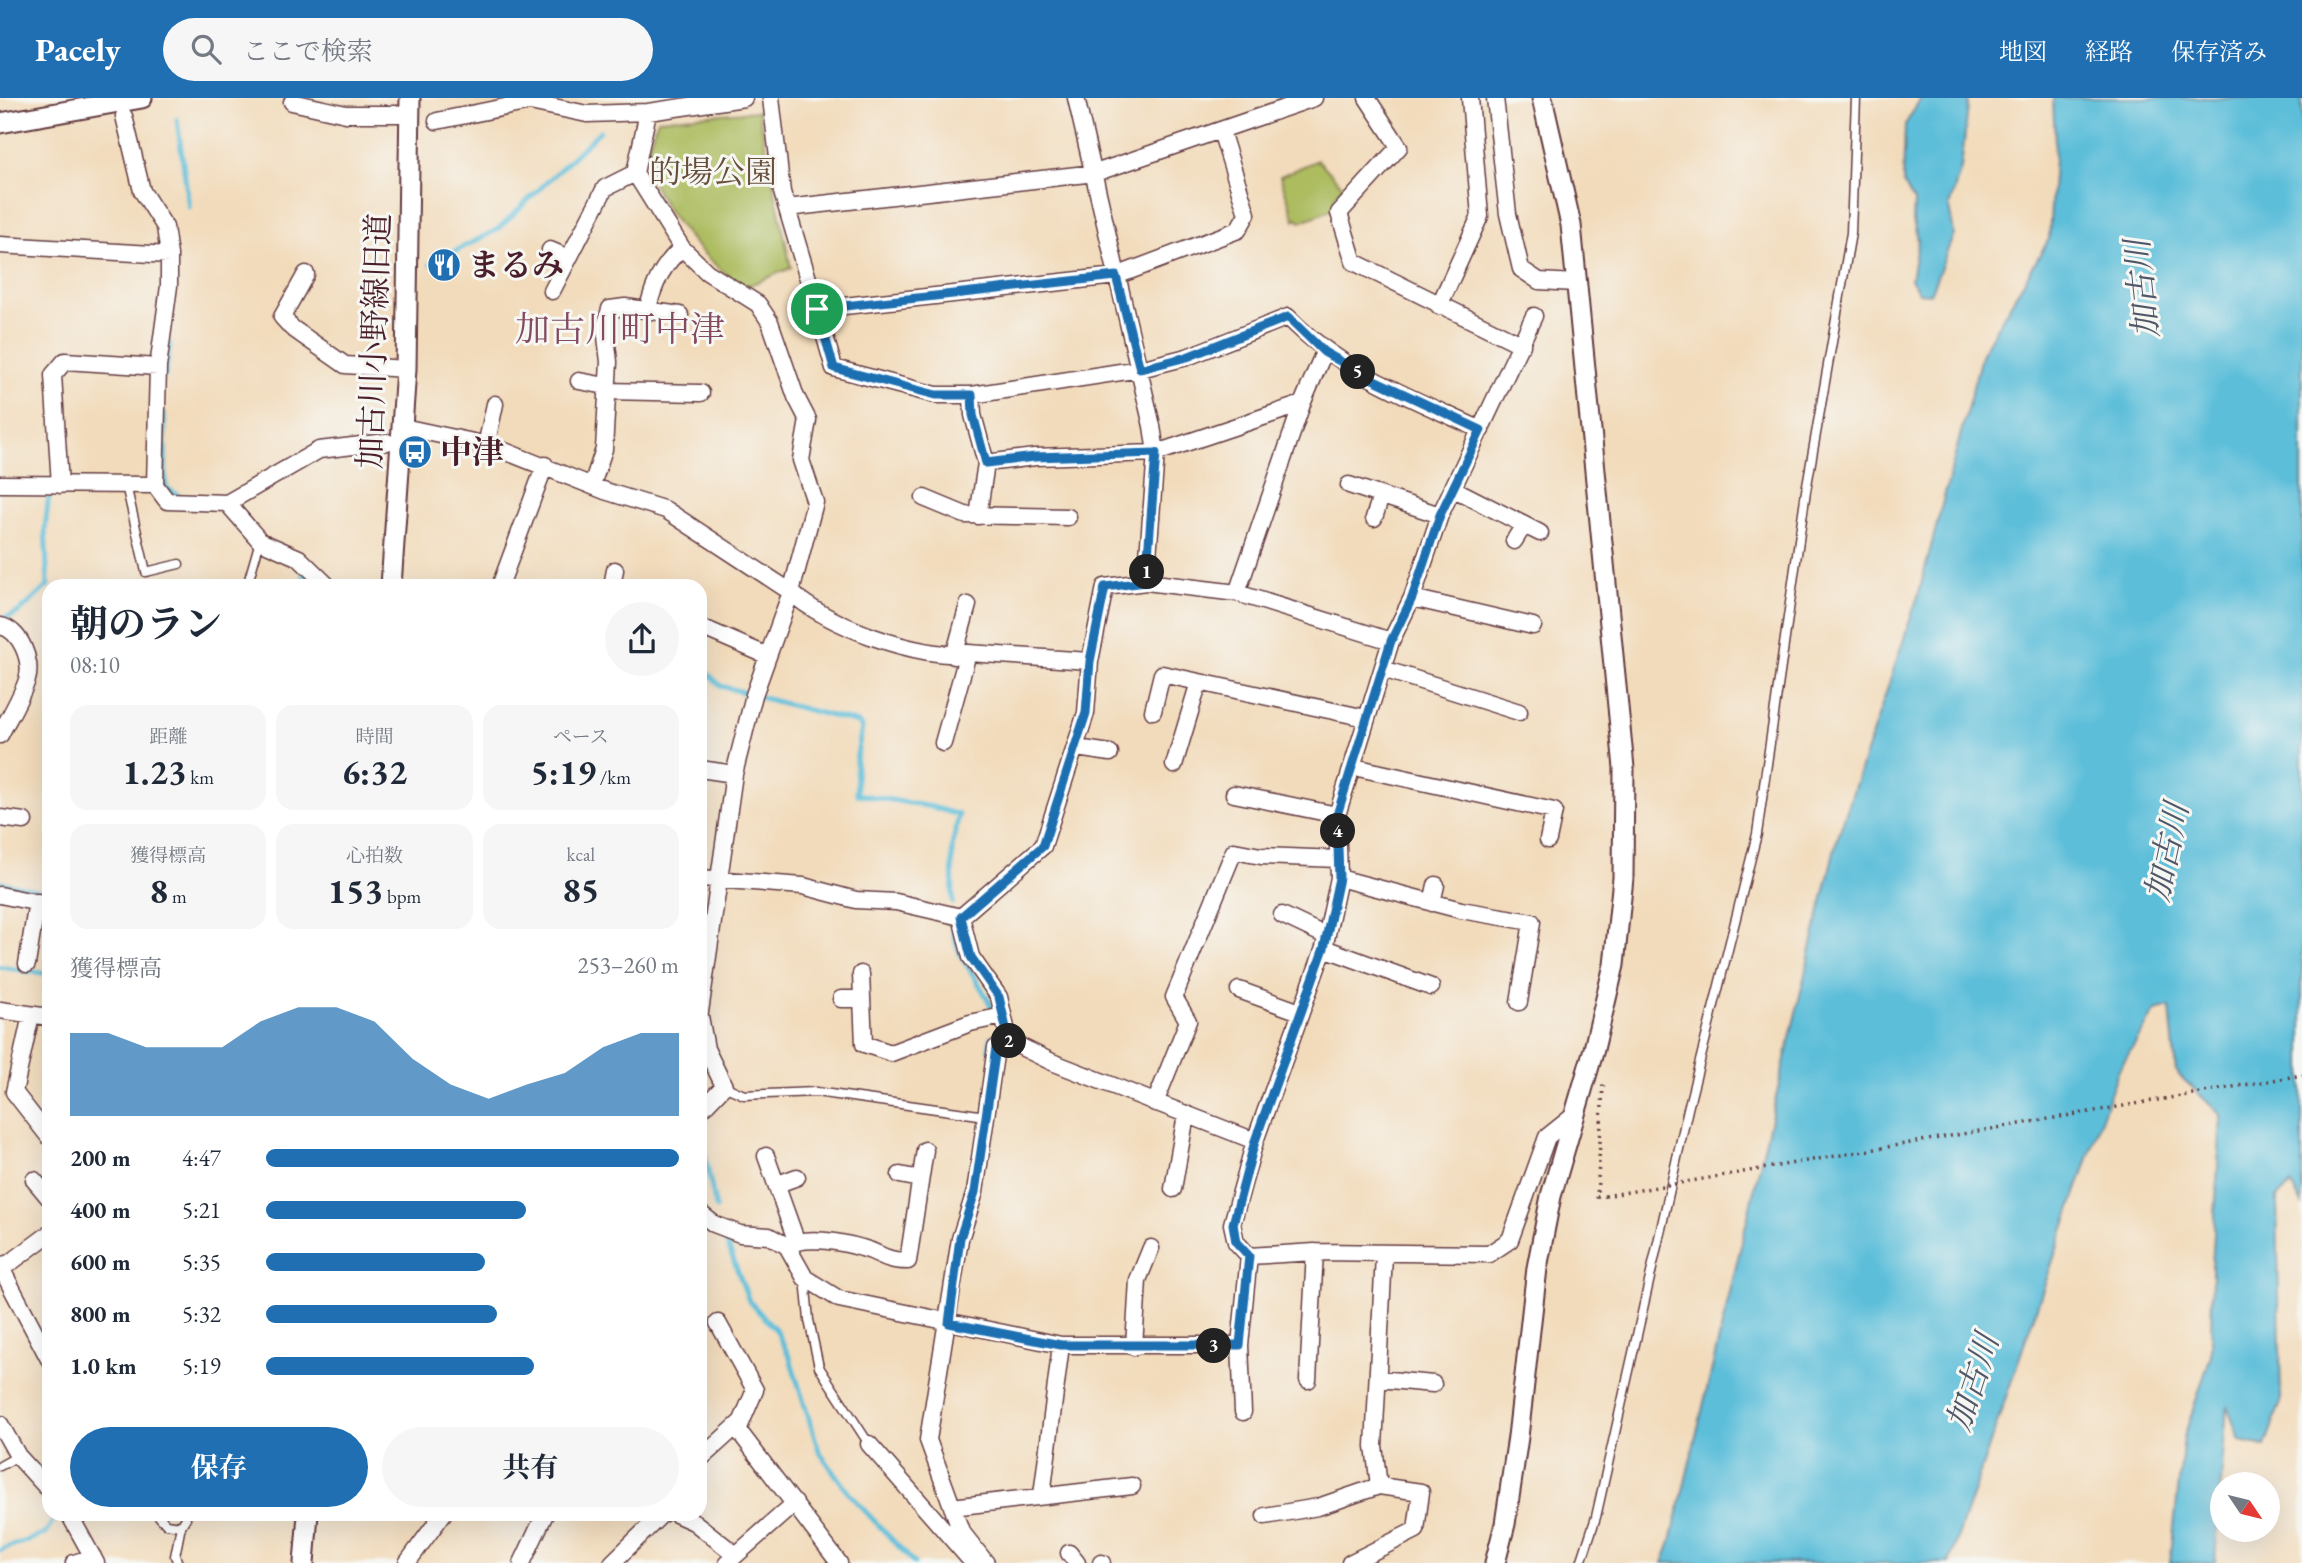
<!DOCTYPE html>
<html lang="ja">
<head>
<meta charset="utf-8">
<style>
  body { margin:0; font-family:"EB Garamond","Noto Serif JP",serif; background:#f6f6f7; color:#1f2937; height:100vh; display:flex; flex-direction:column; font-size:26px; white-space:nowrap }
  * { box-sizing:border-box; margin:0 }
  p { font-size:23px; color:#747a83 }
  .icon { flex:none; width:38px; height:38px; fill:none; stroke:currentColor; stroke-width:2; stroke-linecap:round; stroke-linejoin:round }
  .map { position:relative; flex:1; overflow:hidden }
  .drawer { position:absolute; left:42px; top:481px; width:665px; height:942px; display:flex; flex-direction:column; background:#fff; border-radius:21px; box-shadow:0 7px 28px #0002 }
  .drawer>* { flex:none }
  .needle { width:46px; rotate:125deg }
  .controls { position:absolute; left:2210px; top:1374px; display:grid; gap:14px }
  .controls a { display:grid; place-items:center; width:70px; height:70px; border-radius:50%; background:#fff; box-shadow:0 7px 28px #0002; font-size:35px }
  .pin { position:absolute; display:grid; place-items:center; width:60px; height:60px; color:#fff; margin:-30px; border:4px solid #fff; border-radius:50%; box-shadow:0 2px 7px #0007 }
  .km { position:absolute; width:35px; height:35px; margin:-18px; border-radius:50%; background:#222; color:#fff; font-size:19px; line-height:35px; text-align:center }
  .round { display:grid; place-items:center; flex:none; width:74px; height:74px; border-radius:37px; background:#f6f6f7 }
  .summary { display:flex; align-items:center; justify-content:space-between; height:119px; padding:0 28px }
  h1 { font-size:38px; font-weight:700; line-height:52px }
  .stats { display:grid; grid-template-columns:repeat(3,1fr); gap:10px; height:119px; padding:7px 28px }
  .stats div { display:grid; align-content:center; border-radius:18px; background:#f6f6f7; text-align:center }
  .stats b { font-size:35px; font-weight:700 }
  .stats small { font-size:19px; font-weight:400 }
  .stats p { font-size:19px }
  .chart { height:196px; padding:14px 28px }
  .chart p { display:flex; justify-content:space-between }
  .chart svg { width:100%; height:126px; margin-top:7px; fill:#1f6fb2; opacity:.7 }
  .button { display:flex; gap:14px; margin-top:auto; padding:14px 28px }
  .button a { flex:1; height:80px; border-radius:42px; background:#1f6fb2; color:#fff; font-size:28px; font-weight:700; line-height:80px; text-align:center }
  .button a+a { background:#f6f6f7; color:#1f2937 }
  ul { padding:0 28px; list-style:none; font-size:23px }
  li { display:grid; grid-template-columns:112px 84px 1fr; align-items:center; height:52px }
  li i { height:18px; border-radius:9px; background:#1f6fb2 }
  header { display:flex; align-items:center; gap:42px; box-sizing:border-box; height:98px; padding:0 35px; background:#1f6fb2; color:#fff }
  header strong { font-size:33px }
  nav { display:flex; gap:38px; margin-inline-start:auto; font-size:24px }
  .search { width:490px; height:63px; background:#f6f6f7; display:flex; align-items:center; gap:18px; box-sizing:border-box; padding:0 24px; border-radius:38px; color:#747a83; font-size:26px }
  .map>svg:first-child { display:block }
  .green { fill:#acbc5e; stroke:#7b6e44; stroke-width:2 }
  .water { fill:#5bbed9; stroke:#526e82; stroke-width:2 }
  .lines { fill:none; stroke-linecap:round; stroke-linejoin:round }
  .stream { stroke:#5bbed9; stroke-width:5 }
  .service-casing { stroke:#633b41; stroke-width:11 }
  .minor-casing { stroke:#633b41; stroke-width:19 }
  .tertiary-casing { stroke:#633b41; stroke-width:23 }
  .path { stroke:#633b41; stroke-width:3.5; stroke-dasharray:2 5; stroke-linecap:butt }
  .service { stroke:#fff; stroke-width:8 }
  .minor { stroke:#fff; stroke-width:16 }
  .tertiary { stroke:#fff; stroke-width:19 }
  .path-bridge { stroke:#633b41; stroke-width:3.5; stroke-dasharray:2 5; stroke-linecap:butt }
  .route-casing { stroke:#fff; stroke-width:14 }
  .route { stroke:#1f6fb2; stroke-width:9 }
  .labels { text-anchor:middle; stroke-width:6; stroke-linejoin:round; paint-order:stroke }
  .park-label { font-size:32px; fill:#674e3a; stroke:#f6f6f2 }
  .poi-label { font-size:32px; font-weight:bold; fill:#4a1f2b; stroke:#f6f6f2; text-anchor:start }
  .street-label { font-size:32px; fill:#4a1f2b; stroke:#f6f6f2 }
  .water-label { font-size:33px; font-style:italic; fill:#505768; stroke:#f6f6f2 }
  .quarter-label { font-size:35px; fill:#834a60; stroke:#f6f6f2 }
</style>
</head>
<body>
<header>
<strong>Pacely</strong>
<div class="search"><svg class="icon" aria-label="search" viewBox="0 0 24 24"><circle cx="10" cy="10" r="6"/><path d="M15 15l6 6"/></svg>ここで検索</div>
<nav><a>地図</a><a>経路</a><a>保存済み</a></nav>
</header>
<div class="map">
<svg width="2302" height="1465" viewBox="0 0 2302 1465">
  <rect width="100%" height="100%" fill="#f6f6f2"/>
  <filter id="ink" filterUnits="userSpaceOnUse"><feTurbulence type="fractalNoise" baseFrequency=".0143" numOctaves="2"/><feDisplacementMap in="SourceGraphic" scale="14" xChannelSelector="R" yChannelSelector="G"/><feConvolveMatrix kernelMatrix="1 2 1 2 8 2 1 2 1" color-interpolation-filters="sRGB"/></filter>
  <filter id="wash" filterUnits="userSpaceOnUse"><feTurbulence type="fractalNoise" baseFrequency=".00686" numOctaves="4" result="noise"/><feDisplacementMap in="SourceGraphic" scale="28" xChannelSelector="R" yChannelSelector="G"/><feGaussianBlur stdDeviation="1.57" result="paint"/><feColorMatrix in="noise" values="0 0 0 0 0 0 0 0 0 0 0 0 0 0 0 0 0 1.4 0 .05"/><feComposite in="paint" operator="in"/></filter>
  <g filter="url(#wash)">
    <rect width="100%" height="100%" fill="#f2dbbb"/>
    <path class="green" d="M758 13 791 170 745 189C707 166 655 108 646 63 644 52 655 32 658 21Z
      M1318 62 1343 88 1335 98 1340 103 1331 112 1300 124 1298 120 1295 122 1280 78Z"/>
    <path class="water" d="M1921 0H1969L1961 70 1949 109 1954 136 1930 196 1919 195 1911 181 1918 142 1913 123 1914 103 1903 85 1905 27Z
      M2053 0H2302V1106L2291 1087 2277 1099 2281 1303 2265 1348 2240 1343 2227 1307 2215 1465H2170L2184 1339 2211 1257 2212 1169 2221 1017 2176 974 2170 909 2155 913 2118 973 1949 1465H1663L1671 1444 1836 745 1918 498 1982 255 2049 141 2055 44Z"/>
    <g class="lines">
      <path class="stream" d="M177 21 189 109
        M431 166 498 131 600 33
        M165 278 170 246
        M164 316 166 390 178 397
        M303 476 315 488
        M3 521C24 515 30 502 48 488L45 431 49 396
        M700 568 721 588 746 595
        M759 599 858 625 862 630 856 662 857 696 932 709 959 717 952 748 953 805
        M0 784 49 795
        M953 821C950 859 984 883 994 916
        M0 869 49 876
        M989 952 991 939
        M700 1034 716 1110
        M727 1145 749 1203 776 1232 790 1260 819 1353 850 1397 914 1465
        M0 1452 45 1436 57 1416"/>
    </g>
  </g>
  <g filter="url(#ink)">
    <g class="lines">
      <g class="service-casing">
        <path id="service" d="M126 387 146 474 179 466
          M247 488 260 443
          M724 988 744 997 816 994 986 1018
          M805 1180 809 1222 819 1269 869 1346
          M0 1368 18 1358
          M157 1416 166 1426 181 1428 175 1458 178 1465
          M181 1428 186 1420 185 1416
          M1581 1465 1596 1419 1688 1011 1757 736 1806 393 1851 135 1856 0"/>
      </g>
      <g class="minor-casing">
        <path id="minor" d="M771 0 782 94 817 211 1116 178 1238 132 1247 116 1221 33
          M1367 0 1399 49 1339 115 1354 164 1522 247
          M1495 0 1508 116 1521 171 1539 183 1576 185
          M292 4 346 16H410
          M124 18 142 93 165 129 169 157V188L158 269 155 387
          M437 23 530 4 587 16 648 14 744 0
          M635 75 682 150 707 174 758 206 770 224 796 299 808 322 801 362 815 404 791 494 754 597 734 676 700 914
          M787 110 1095 75 1314 0
          M0 147 169 157
          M550 152 569 160
          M306 176 282 219 292 230 345 267 406 271
          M552 193 605 90 635 75 648 14
          M1439 208 1480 118 1470 0
          M648 211C653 187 663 166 682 150
          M817 211 834 270 936 297H972L1140 271 1187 259 1288 219C1341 274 1412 300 1481 332
          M579 283 606 288
          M606 293 701 295
          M972 297 973 317 986 365 978 418
          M403 329 492 348 605 393 666 412 791 494C823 526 923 563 968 555L1090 563 1086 615 1043 748 961 819
          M486 348 495 306
          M986 365 1035 359 1156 355 1302 306
          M0 386 155 387 167 403 227 405 260 443 299 460 328 488
          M60 387 53 277 65 263 158 269
          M592 387 604 351 609 264 605 229 610 211 625 209 680 217
          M1349 387 1440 417
          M1452 390 1540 435
          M924 400 965 417 1068 419
          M227 405 319 352 387 344
          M1374 420 1381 398
          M1514 443 1524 427
          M500 488 545 367
          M612 488 615 472
          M1237 495 1302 306 1324 254
          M1412 500 1533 528
          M0 528C20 531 33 563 27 582 21 600 9 619 0 637
          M708 532 768 558
          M1391 543 1412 500 1440 417 1534 218
          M954 558 968 507
          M1090 563 1105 489 1146 484
          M1383 571 1519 614
          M1153 613 1162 576 1366 620
          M943 645 968 555
          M1077 650 1110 655
          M1174 667 1199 584
          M1354 669 1554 713 1548 742
          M700 671 734 676
          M1234 696 1337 717
          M0 720 24 723
          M700 780 803 788 856 802 896 804 961 819
          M1339 780 1461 812 1532 824 1519 904
          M0 797 49 807
          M1432 805 1436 787
          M1282 817 1324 837
          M961 819 971 859 999 899 1009 943 1052 964 1255 1043
          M1324 850 1431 889
          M27 866 37 804
          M861 876 864 946 891 955 970 925 1003 918
          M1239 892 1300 914
          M841 901H862
          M0 912 49 919
          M31 917 14 994 49 1039
          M700 918 706 951 724 988 700 1013
          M1155 1005 1188 923 1174 899 1234 753 1261 758 1338 761
          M766 1058 796 1142
          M900 1077 920 1081
          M34 1082 49 1100
          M778 1086 797 1079
          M1173 1091 1186 1017
          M700 1115 714 1126 740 1136 769 1138 787 1148 805 1180 839 1201 1061 1247H1240L1249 1158 1236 1144 1232 1126 1255 1043 1324 850 1339 780 1337 717 1391 543 1237 495 1146 484 1156 355 1152 328 1076 0
          M787 1148C804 1137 842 1144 862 1150 882 1155 883 1163 908 1163L925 1052
          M1249 1158 1315 1154 1489 1156 1510 1142 1547 1039 1572 1019
          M0 1168 49 1261
          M0 1168 10 1165 49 1136
          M718 1225 755 1292 738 1332 839 1465
          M1240 1247 1243 1314
          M1134 1249 1138 1182 1151 1150
          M1379 1281 1433 1286
          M1308 1282 1315 1154
          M0 1326 18 1358 49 1392
          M869 1346 973 1465
          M700 1361 742 1323
          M1379 1388 1374 1348 1384 1157
          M1042 1397 1061 1247
          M952 1409 1132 1388
          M69 1416 96 1465
          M676 1416 694 1424 736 1457
          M1265 1418 1318 1409 1379 1388 1421 1394 1416 1432 1350 1465
          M1069 1455 1077 1465
          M74 1465 93 1459
          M407 1465 443 1416
          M522 1465 545 1416
          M612 1465 662 1416
          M727 1465 795 1405
          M986 1465 961 1433 928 1342 960 1141 975 1094 996 950 1009 943
          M1101 1465H1102"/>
      </g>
      <g class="tertiary-casing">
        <path id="tertiary" d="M0 25 142 0
          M391 488 406 271 410 0
          M304 1465 308 1416
          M1495 1465 1505 1426 1518 1339 1537 1170 1551 1098 1594 951 1614 867 1623 780 1624 670 1571 127 1542 0"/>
      </g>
      <path class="path" d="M1603 987 1597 1099 1605 1098"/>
      <use href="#service" class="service"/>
      <use href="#minor" class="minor"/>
      <use href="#tertiary" class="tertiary"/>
      <path class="path-bridge" d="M1605 1098 2302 977"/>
    </g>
  </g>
  <g class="lines" filter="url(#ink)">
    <g class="route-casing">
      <path id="route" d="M1116 178 1140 271 1187 259 1288 219 1324 254 1366 278 1481 332 1440 417 1412 500 1391 543 1337 717 1339 780 1324 850 1255 1043 1233 1126 1236 1144 1249 1158 1240 1247H1061L949 1225 960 1140 975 1094 996 950 1009 943 999 899 971 859 961 819 1043 748 1086 615 1090 563 1105 489 1146 484 1156 355 1035 359 986 365 973 317 972 297H936L834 270 817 211Z"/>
    </g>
    <use href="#route" class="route"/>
  </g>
  <defs>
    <g id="restaurant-disc" transform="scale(1.75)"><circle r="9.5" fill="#1f6fb2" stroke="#f6f6f2"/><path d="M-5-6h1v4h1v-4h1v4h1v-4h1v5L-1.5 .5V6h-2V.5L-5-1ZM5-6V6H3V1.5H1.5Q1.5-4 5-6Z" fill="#fff"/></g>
    <g id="bus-disc" transform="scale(1.75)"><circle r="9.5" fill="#1f6fb2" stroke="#f6f6f2"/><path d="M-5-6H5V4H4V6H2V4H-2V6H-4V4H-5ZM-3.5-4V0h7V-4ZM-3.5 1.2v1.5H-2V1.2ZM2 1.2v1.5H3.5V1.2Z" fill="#fff"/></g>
  </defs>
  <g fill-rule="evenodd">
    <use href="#restaurant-disc" x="444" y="167"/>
    <use href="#bus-disc" x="415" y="354"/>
  </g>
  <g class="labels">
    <g class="park-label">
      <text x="713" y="85">的場公園</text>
    </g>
    <g class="poi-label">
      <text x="468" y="178">まるみ</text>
      <text x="440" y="365">中津</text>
    </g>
    <g class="street-label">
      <text transform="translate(374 243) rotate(-88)" y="11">加古川小野線旧道</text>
    </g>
    <g class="water-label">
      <text transform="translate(2141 191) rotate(-96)" y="12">加古川</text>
      <text transform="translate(2166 754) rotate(-78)" y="12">加古川</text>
      <text transform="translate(1972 1284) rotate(-72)" y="12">加古川</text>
    </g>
    <g class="quarter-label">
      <text x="620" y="243">加古川町中津</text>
    </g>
  </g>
</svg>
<div class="controls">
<a><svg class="needle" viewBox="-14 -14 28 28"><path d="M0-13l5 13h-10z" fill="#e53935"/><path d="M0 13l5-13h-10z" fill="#747a83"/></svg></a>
</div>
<div class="pin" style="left:817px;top:211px;background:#1e9e55"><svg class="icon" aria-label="arrive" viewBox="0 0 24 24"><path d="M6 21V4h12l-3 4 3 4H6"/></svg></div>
<b class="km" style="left:1147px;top:474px">1</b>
<b class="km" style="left:1009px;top:943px">2</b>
<b class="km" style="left:1214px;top:1248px">3</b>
<b class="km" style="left:1338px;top:733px">4</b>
<b class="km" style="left:1358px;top:274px">5</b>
<section class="drawer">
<div class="summary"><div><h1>朝のラン</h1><p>08:10</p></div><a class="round"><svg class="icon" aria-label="share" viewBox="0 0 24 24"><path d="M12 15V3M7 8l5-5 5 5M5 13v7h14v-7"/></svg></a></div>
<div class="stats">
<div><p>距離</p><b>1.23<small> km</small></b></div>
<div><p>時間</p><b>6:32</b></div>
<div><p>ペース</p><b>5:19<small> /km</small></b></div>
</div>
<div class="stats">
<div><p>獲得標高</p><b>8<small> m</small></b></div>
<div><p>心拍数</p><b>153<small> bpm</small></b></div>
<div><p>kcal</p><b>85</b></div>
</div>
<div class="chart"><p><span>獲得標高</span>253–260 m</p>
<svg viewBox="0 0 160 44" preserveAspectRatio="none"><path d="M0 44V15L10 15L20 20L30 20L40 20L50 11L60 6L70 6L80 11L90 24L100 33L110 38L120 33L130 29L140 20L150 15L160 15V44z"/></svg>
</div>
<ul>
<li><b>200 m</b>4:47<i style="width:100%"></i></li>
<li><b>400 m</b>5:21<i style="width:63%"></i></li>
<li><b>600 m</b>5:35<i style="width:53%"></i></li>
<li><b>800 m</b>5:32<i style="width:56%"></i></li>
<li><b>1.0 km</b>5:19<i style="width:65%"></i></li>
</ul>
<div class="button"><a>保存</a><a>共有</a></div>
</section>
</div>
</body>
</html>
